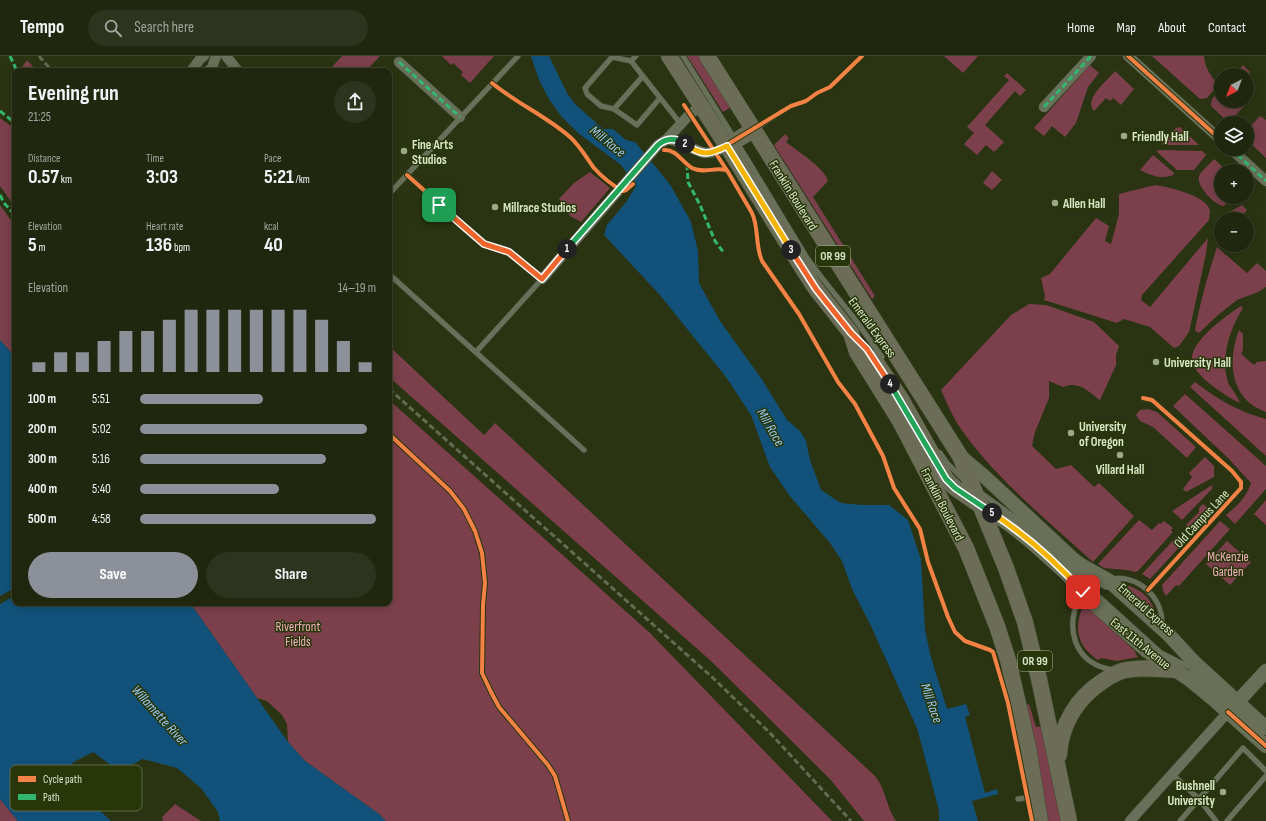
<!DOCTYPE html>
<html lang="en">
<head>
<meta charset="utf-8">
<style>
  body { margin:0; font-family:"Sofia Sans Condensed",sans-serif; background:#2d331c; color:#f1f3f6; height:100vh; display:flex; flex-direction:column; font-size:15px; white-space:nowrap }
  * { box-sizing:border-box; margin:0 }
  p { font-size:13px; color:#a2a59e }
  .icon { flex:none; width:22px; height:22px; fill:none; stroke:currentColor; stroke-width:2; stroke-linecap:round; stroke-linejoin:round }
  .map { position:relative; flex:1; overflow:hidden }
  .details { position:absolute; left:12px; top:12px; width:380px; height:538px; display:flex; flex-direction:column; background:#20270e; border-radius:8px; box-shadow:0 2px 10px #0003,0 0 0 1px #3d442e }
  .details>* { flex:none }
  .needle { width:26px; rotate:222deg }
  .fabs { position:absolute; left:1214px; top:12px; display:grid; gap:8px }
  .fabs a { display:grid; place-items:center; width:40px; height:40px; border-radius:50%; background:#20270e; box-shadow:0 2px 10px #0003,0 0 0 1px #3d442e; font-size:20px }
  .pin { position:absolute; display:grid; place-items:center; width:34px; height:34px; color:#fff; margin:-17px; border-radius:8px; box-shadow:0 2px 6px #0006 }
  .km { position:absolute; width:20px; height:20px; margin:-10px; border-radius:50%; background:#222; color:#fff; font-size:11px; line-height:20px; text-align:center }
  .round { display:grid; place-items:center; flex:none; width:42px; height:42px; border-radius:21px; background:#2d331c }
  .headline { display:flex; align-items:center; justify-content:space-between; height:68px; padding:0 16px }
  h1 { font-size:22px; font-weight:700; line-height:30px }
  .metrics { display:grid; grid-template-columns:repeat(3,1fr); gap:6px; height:68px; padding:4px 16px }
  .metrics div { display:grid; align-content:center }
  .metrics b { font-size:20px; font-weight:700 }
  .metrics small { font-size:11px; font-weight:400 }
  .metrics p { font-size:11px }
  .chart { height:112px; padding:8px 16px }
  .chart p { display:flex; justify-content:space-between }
  .chart svg { width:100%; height:72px; margin-top:4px; stroke:#8c9099; stroke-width:6 }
  .action { display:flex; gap:8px; margin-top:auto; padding:8px 16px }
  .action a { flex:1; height:46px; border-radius:24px; background:#8c9099; color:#fff; font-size:16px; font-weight:700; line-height:46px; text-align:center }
  .action a+a { background:#2d331c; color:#f1f3f6 }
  ul { padding:0 16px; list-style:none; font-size:13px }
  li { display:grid; grid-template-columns:64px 48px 1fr; align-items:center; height:30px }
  li i { height:10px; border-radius:5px; background:#8c9099 }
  header { display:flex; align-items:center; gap:24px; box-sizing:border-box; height:56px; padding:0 20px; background:#20270e; border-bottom:1px solid #3d442e }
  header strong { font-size:19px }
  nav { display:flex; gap:22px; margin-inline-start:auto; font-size:14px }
  .search { width:280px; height:36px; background:#2d331c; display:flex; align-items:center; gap:10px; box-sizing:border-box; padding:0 14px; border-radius:22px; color:#a2a59e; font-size:15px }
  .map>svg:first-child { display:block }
  .green { fill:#7b404b }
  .water { fill:#12527a }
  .pier { fill:#2a3412 }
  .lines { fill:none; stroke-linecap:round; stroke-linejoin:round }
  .lane-casing { stroke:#444c34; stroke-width:6 }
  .street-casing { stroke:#444c34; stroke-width:11 }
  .secondary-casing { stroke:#444c34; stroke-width:15 }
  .primary-casing { stroke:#444c34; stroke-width:17 }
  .lane { stroke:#687059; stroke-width:5 }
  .street { stroke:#687059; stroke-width:10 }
  .secondary { stroke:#6a6f58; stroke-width:14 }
  .primary { stroke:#6b6d56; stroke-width:16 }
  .rail { stroke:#636b53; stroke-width:3; stroke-dasharray:6 3; stroke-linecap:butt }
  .quiet { stroke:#33b770; stroke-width:3; stroke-dasharray:6 3; stroke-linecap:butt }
  .cycleway-casing { stroke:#28360a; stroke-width:6 }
  .cycleway { stroke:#f48246; stroke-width:4 }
  .split-1-casing { stroke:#fff; stroke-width:8 }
  .split-2-casing { stroke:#fff; stroke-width:8 }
  .split-3-casing { stroke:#fff; stroke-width:8 }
  .split-4-casing { stroke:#fff; stroke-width:8 }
  .split-5-casing { stroke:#fff; stroke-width:8 }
  .split-6-casing { stroke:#fff; stroke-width:8 }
  .split-1 { stroke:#f0652b; stroke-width:5 }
  .split-2 { stroke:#22a559; stroke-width:5 }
  .split-3 { stroke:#f5b400; stroke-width:5 }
  .split-4 { stroke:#f0652b; stroke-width:5 }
  .split-5 { stroke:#22a559; stroke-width:5 }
  .split-6 { stroke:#f5b400; stroke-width:5 }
  .poi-dot { fill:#9ca888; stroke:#28360a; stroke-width:1.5 }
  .labels { text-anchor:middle; stroke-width:3; stroke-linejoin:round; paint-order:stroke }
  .shield { fill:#28360a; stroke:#a5b18f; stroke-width:1 }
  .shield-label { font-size:12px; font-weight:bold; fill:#dae6c8 }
  .poi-label { font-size:13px; font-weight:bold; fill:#dae6c8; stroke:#28360a; text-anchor:start }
  .street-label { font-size:13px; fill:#dae6c8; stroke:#28360a }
  .park-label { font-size:13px; fill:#f2b0be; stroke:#28360a }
  .water-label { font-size:14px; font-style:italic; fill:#99caf4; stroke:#28360a }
  .key { fill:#28360a; stroke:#5d6b43; stroke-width:1 }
  .key-label { font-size:11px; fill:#dae6c8 }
</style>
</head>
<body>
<header>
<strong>Tempo</strong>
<div class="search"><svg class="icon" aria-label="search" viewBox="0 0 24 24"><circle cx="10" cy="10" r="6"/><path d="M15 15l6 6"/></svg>Search here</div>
<nav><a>Home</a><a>Map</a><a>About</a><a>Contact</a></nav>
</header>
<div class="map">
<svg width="1266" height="765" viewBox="0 0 1266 765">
  <rect width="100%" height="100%" fill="#2a3412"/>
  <path class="green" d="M342 0H380L366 15H328Z
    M442 0H494L470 27 461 19 463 16 453 7 451 9Z
    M687 0H699L731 51 723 56Z
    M944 0H978L963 17Z
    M1152 0H1204C1205 12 1211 20 1218 29L1207 42 1200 43Z
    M27 4 37 15H23L22 11Z
    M1090 9 1099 17 1088 31 1076 67 1065 81 1052 70 1044 80 1034 72Z
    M1243 9 1250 16 1247 20 1234 19Z
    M1115 15 1134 33 1121 49 1113 42 1110 45 1106 42 1094 55C1083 43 1108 24 1115 15Z
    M1007 17 1026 34 1020 40 1015 35 985 69 1004 86 994 96 986 89 977 99 964 88 974 77 967 71 1009 24 1004 20Z
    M1221 33V45H1243L1246 48 1230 65 1228 64 1227 65 1211 50 1212 43Z
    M1260 60 1266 64V102L1247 84V74Z
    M0 62 15 73V151L0 130Z
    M1180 71 1199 89H1163L1162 87 1176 72Z
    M785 78 789 82 786 86C796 94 826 113 828 125L813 141 875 240 872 243 774 89Z
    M1160 94 1202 95 1206 99 1194 114H1177L1156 95Z
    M1153 99 1174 117 1173 119C1161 124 1150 119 1140 114Z
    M1214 103 1227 115H1221V141H1232L1224 150C1215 150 1196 130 1199 120 1202 114 1210 108 1214 103Z
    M992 115 1002 124 992 134 983 127Z
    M590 116 610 132 581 166 570 160 559 143 574 127Z
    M1155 129C1169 131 1203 139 1209 152 1211 155 1209 160 1209 164L1142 239 1141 244 1150 251 1208 182 1206 198 1189 276 1179 290 1174 292 1150 271 1124 263 1117 267 1044 244 1045 240 1041 222 1050 218 1096 162 1109 170 1105 185 1111 188 1119 158V138Z
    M0 149 10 163 15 166V301L0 284Z
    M1242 149 1247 154 1242 160 1238 156 1232 163H1225L1222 160Z
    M1217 191 1247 217 1257 207 1266 215V231L1258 236 1237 244 1218 259 1199 277 1195 275C1200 246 1208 219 1217 191Z
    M1029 248 1046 249 1094 266 1119 290 1116 299V309L1100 344C1088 336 1080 324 1063 331L1049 325V342L1035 376 1032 390 1056 413 1071 409 1094 431 1099 427 1134 460 1093 506C1046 463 992 420 957 367 951 357 946 345 941 334L1011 259Z
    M1241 250 1243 252C1230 272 1220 302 1228 326 1231 333 1238 340 1240 347 1227 341 1195 321 1192 305 1189 286 1227 259 1241 250Z
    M1239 274 1243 278V294L1241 298 1254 309 1257 306 1266 305V356C1230 344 1227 305 1239 274Z
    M389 290 484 379 495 367 875 720C886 733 886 751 896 765H864L830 723 711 605 389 321Z
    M1195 326C1219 344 1237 355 1266 363V400L1190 331Z
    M1185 338 1266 410V433L1235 468 1226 459C1238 449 1246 442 1251 427L1227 401 1173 350Z
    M389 344 650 577 832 765H386L379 758 305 705 288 686 287 668 282 659 267 645 257 642 190 547H389Z
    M1148 353 1157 356 1196 391 1187 402 1153 371 1140 365 1136 359 1140 354Z
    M1205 401 1214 410V421L1186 436 1183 433 1192 421 1189 417Z
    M1212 429V433L1182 464 1172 455Z
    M1266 444V469L1254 458Z
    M1203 448 1208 452 1203 459V465L1194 476 1186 469 1199 456V452Z
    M1139 464 1152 474 1159 467 1161 468 1164 465 1173 472 1171 474 1173 476 1138 515 1135 516 1127 514 1104 512 1098 508Z
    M1220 465 1230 473 1179 530 1176 529 1166 540 1163 535 1162 529Z
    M1178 479 1185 485 1150 523 1142 518Z
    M1227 485 1251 506 1230 529 1206 508Z
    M1121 528C1141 532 1151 541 1157 561Z
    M1084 548 1136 596 1135 597 1138 601 1117 605 1101 602 1098 604C1077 591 1073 571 1084 548Z
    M1029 648 1036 671 1043 670 1062 765H1048L1027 649Z
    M0 743 18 765H0Z
    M175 748 201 765H163L162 761Z"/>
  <path class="water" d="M531 0H549L567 37 575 48 603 73H613L626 84 635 86 655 110 671 130 691 166 698 195 699 227 720 265 763 325 787 364 800 375 806 385 810 404 821 434 841 447 861 449H889L908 464 921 504 925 573 930 598 947 653 966 648 970 659 965 661 985 737 997 733 998 738 972 745 978 765H939V755L931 724 917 672 871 570 852 533 842 505 830 487 789 439 770 411 751 359 726 321 659 238 604 179 607 169 627 145 636 130 621 109 578 77 561 60 549 43 539 24Z
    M0 284 15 301V547H190L288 686 305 705 379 758 386 765H220L218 756 201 732 177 712 143 703 119 715 93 696 72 707 84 729 85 741 111 765H18L0 743Z"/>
  <path class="pier" d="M15 532V540H14L0 548V540Z"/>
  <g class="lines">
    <g class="lane-casing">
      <path id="lane" d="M636 0 631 5 680 67
        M683 0 746 101 807 202 822 222 854 262 882 301
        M631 5 612 1 585 32 587 38 601 50 614 53 637 69 660 42
        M614 53 643 20
        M755 73 781 56
        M407 119 484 188 509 196 542 223 476 296
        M389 138 518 0
        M389 218 584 394
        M1143 342 1152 344 1232 415 1241 426V432L1148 534
        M940 397 947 407 965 425
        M981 437 1021 466 1084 521 1096 538 1161 597 1189 611
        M1085 521 1106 531
        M1111 523C1139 518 1164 543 1162 570
        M1082 537C1063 569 1073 609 1114 614
        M1187 609 1220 640
        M1172 718 1199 743 1180 765
        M1018 743 1033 741
        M1216 765 1199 743 1243 692 1266 715
        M1227 765 1266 720"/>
    </g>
    <g class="street-casing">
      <path id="street" d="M226 0 238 15
        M1128 0 1221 84
        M399 6 460 61
        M191 15 201 2 204 0
        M208 15 212 12 216 0
        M1044 51 1091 0
        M667 83 681 86 689 91 704 97 715 96 727 90
        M1231 93 1266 125
        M542 223 658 89 667 83 690 58 701 50
        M1130 765 1228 656"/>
    </g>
    <g class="secondary-casing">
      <path id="secondary" d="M960 400 985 421 1073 503 1081 509 1108 524 1169 579 1194 606 1266 672
        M981 450 1010 469 1029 484 1067 518 1095 549 1147 595 1190 624 1212 642 1266 690
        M1231 653 1266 615"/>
    </g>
    <g class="primary-casing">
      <path id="primary" d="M669 0 727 90 805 216 816 233 851 277 857 296 900 365 966 492 997 570 1008 604 1028 691 1040 765
        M707 0 960 400 1006 512 1025 566 1039 623 1069 765
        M727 90 753 74
        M873 302 901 343 946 423 955 432 981 450
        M1059 699C1061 668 1077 642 1103 625 1109 621 1116 617 1122 615 1139 611 1157 613 1175 614"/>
    </g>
    <use href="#lane" class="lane"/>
    <use href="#street" class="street"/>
    <use href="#secondary" class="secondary"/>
    <use href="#primary" class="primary"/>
    <path class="rail" d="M39 0 52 15
      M389 333 712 621 770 677 851 765"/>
    <path class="quiet" d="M10 0 17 15
      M399 6 460 61
      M1044 51 1091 0
      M0 55 15 67
      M1231 93 1266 125
      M687 108 688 126 700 149 715 185 724 197
      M0 139 4 147 15 159"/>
    <g class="cycleway-casing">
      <path id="cycleway" d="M1128 0 1221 84
        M492 27C516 47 546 60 570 81 580 90 586 101 594 112 602 121 612 129 623 135L626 134 633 128
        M684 49 728 116 752 157C759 172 755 189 762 205L799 258 838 326 855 348 883 400 894 432 920 473 928 506 948 561 955 576 965 585 990 594 993 596 1008 647 1032 765
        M658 89C676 73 692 101 715 96L781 56 791 50 806 45 817 37 830 31 862 0
        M664 94C676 93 682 106 692 112 704 118 714 111 726 114
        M407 119 484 188 509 196 542 223 627 124
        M1143 342 1152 344 1232 415 1241 426V432L1148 534
        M389 378 450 435 464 453 475 475 482 497 485 527 483 549 482 617 491 636 499 651 548 709 555 720 568 765
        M1228 656 1266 690"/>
    </g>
    <use href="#cycleway" class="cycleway"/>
  </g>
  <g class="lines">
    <g class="split-1-casing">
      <path id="split-1" d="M439 149 484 188 509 196 542 223 567 193"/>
    </g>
    <g class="split-2-casing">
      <path id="split-2" d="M567 193 658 89C667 81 676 82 685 88"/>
    </g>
    <g class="split-3-casing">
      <path id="split-3" d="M685 88C702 100 709 99 727 90L791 194"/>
    </g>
    <g class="split-4-casing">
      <path id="split-4" d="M791 194 816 233 851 277 867 293 890 328"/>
    </g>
    <g class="split-5-casing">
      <path id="split-5" d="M890 328 946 423 955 432 992 457"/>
    </g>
    <g class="split-6-casing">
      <path id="split-6" d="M992 457C1026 479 1056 506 1083 536"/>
    </g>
    <use href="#split-1" class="split-1"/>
    <use href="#split-2" class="split-2"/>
    <use href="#split-3" class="split-3"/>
    <use href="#split-4" class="split-4"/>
    <use href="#split-5" class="split-5"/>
    <use href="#split-6" class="split-6"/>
  </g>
  <g class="poi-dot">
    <circle cx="1124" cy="80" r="4"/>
    <circle cx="404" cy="95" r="4"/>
    <circle cx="1055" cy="147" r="4"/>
    <circle cx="495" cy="151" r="4"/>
    <circle cx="1156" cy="306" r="4"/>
    <circle cx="1071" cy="377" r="4"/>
    <circle cx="1120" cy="399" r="4"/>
    <circle cx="1223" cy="736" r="4"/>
  </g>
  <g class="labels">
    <g class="shield">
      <rect x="816" y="190" width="34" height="20" rx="3"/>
      <rect x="1018" y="595" width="34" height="20" rx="3"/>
    </g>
    <g class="shield-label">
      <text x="833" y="204">OR 99</text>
      <text x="1035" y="609">OR 99</text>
    </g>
    <g class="poi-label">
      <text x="1132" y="85">Friendly Hall</text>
      <text x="412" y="93">Fine Arts<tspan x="412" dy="15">Studios</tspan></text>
      <text x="1063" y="152">Allen Hall</text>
      <text x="503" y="156">Millrace Studios</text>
      <text x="1164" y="311">University Hall</text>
      <text x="1079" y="375">University<tspan x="1079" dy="15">of Oregon</tspan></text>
      <text x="1120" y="418" text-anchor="middle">Villard Hall</text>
      <text x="1215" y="734" text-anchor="end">Bushnell<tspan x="1215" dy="15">University</tspan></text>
    </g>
    <g class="street-label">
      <text transform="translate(794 139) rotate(58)" y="5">Franklin Boulevard</text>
      <text transform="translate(873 271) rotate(54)" y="5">Emerald Express</text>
      <text transform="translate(943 448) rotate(63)" y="5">Franklin Boulevard</text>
      <text transform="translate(1201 462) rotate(-47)" y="5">Old Campus Lane</text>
      <text transform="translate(1147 553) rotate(42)" y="5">Emerald Express</text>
      <text transform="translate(1141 587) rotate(39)" y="5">East 11th Avenue</text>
    </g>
    <g class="park-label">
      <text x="1228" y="505">McKenzie<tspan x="1228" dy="15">Garden</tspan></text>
      <text x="298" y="575">Riverfront<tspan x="298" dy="15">Fields</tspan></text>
    </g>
    <g class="water-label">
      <text transform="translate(608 85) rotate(39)" y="5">Mill Race</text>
      <text transform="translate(771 371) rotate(60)" y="5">Mill Race</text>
      <text transform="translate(932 647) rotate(71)" y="5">Mill Race</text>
      <text transform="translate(160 659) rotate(48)" y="5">Willamette River</text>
    </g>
  </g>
  <rect x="10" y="709" width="132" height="46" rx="6" class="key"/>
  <rect x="18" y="720" width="18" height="6" fill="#f48246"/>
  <rect x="18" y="738" width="18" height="6" fill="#33b770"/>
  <g class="key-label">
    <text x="43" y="727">Cycle path</text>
    <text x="43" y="745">Path</text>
  </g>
</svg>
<div class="fabs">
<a><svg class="needle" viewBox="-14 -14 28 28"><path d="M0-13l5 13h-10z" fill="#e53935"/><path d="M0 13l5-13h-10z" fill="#a2a59e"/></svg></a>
<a><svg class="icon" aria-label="layers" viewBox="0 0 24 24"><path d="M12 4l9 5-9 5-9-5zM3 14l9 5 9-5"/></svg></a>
<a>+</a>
<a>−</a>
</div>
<div class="pin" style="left:439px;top:149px;background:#1e9e55"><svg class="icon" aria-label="arrive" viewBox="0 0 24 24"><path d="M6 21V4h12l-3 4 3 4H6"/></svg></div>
<div class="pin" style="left:1083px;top:536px;background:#d93025"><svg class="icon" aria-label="check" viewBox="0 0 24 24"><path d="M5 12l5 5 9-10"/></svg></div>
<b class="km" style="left:567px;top:193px">1</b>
<b class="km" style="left:685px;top:88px">2</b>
<b class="km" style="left:791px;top:194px">3</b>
<b class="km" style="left:890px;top:328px">4</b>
<b class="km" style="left:992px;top:457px">5</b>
<section class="details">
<div class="headline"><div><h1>Evening run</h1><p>21:25</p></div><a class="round"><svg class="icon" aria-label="share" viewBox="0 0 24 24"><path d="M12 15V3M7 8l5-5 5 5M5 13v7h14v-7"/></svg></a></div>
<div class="metrics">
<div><p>Distance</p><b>0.57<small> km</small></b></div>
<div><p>Time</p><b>3:03</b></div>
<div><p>Pace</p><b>5:21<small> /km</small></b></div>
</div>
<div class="metrics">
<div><p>Elevation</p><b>5<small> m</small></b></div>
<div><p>Heart rate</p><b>136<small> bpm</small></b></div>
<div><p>kcal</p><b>40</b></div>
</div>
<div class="chart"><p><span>Elevation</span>14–19 m</p>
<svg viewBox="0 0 160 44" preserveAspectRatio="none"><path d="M5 44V38M15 44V32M25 44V32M35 44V25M45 44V19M55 44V19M65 44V12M75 44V6M85 44V6M95 44V6M105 44V6M115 44V6M125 44V6M135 44V12M145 44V25M155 44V38"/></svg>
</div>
<ul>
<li><b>100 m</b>5:51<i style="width:52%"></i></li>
<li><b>200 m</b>5:02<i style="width:96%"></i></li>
<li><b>300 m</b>5:16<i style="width:79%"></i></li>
<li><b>400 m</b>5:40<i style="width:59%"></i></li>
<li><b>500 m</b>4:58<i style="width:100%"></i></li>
</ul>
<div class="action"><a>Save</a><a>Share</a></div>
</section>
</div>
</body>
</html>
